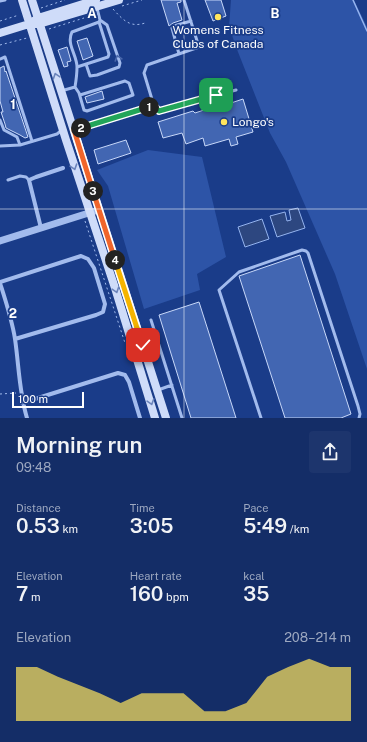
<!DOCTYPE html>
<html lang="en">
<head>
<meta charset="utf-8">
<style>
  body { margin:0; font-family:"Public Sans",sans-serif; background:#1d356d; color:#f1f3f6; height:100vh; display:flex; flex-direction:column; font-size:15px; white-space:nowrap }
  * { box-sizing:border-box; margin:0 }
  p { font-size:13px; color:#9da8c0 }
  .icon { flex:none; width:22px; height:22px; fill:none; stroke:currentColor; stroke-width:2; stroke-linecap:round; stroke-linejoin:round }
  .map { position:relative; height:418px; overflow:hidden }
  .panel { display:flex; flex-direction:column; background:#142d67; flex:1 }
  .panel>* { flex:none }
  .scale { position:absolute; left:12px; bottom:10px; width:72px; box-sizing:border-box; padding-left:4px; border:2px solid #fff; border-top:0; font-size:11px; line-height:14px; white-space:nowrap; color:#fff; -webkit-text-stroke:3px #1a3c89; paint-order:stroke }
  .pin { position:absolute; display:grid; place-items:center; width:34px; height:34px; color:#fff; margin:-17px; border-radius:8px; box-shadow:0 2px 6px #0006 }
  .km { position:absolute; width:20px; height:20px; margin:-10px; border-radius:50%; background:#222; color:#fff; font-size:11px; line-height:20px; text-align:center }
  .round { display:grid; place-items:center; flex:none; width:42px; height:42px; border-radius:4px; background:#1d356d }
  .head { display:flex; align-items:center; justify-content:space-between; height:68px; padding:0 16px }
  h1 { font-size:22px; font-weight:600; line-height:30px }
  .stats { display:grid; grid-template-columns:repeat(3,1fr); gap:6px; height:68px; padding:4px 16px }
  .stats div { display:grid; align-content:center }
  .stats b { font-size:20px; font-weight:600 }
  .stats small { font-size:11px; font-weight:400 }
  .stats p { font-size:11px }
  .chart { height:112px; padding:8px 16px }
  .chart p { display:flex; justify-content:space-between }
  .chart svg { width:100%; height:72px; margin-top:4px; fill:#ffe55e; opacity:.7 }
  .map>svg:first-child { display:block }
  .green { fill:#2d54a7 }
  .water { fill:#2d4780; stroke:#95b4ef }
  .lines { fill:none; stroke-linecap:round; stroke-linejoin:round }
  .stream { stroke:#95b4ef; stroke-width:1.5 }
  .building { fill:#4266b2; stroke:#c8d8f9 }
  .path { stroke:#a2bbed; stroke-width:1; stroke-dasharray:2 3; stroke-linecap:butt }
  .service { stroke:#a2bbed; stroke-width:3 }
  .minor { stroke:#a2bbed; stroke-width:4 }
  .tertiary { stroke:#a2bbed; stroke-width:7 }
  .secondary { stroke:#cfdcf9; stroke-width:8 }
  .oneway { stroke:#4a68ac }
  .oneway2 { stroke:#6b84bb }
  .split-1-casing { stroke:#fff; stroke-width:8 }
  .split-2-casing { stroke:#fff; stroke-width:8 }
  .split-3-casing { stroke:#fff; stroke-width:8 }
  .split-4-casing { stroke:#fff; stroke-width:8 }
  .split-5-casing { stroke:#fff; stroke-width:8 }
  .split-6-casing { stroke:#fff; stroke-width:8 }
  .split-1 { stroke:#22a559; stroke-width:5 }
  .split-2 { stroke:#22a559; stroke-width:5 }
  .split-3 { stroke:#f0652b; stroke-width:5 }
  .split-4 { stroke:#f0652b; stroke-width:5 }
  .split-5 { stroke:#f5b400; stroke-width:5 }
  .split-6 { stroke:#f5b400; stroke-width:5 }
  .grid { fill:none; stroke:#fff; stroke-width:1; stroke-opacity:0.55 }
  .poi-dot { fill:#ffe55e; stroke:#1a3c89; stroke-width:1.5 }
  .labels { text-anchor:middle; stroke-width:3.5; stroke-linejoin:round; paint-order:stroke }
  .poi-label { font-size:12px; fill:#fff; stroke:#1a3c89 }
  .grid-label { font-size:13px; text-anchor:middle; font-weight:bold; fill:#fff; stroke:#1a3c89; stroke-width:3.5; stroke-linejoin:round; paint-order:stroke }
</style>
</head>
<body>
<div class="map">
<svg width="367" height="418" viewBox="0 0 367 418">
  <rect width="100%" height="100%" fill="#1a3c89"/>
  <path class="green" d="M231 0H354L367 27V369L335 274 286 162 270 133 238 52 229 27Z
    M148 150 202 157 226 257 197 274 200 290 144 309 108 186 97 170Z"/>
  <path class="water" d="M298 208 305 228 277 237 270 216 285 212 287 221 291 220 289 210Z
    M262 219 269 239 245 247 238 227Z"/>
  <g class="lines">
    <path class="stream" d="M353 0 367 31"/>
  </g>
  <path class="building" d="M161 0H181V2L177 3 182 20 173 23 169 26Z
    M205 0H221L226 16 213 21Z
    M87 38 93 56 83 60 77 41Z
    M67 47 71 61 67 62 68 66 64 67 58 50Z
    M4 66 5 72 6 71 28 137 25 138 20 135 6 128 5 124 1 112H3L0 101V68Z
    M102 91 104 99 87 103 85 97Z
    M230 99 231 103 243 99 253 132 236 137 238 144 231 146 229 139 205 146 203 138 186 144 182 133 163 138 158 122 193 111 195 113 204 110 203 107Z
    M126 140 131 153 98 164 94 150Z
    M300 255 351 414 341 418H285L239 276Z
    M199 302 236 418H191L159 315Z"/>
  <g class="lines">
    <path class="path" d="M122 6 142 0
      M41 8 65 0
      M113 9C123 20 130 28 145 23
      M0 21 19 15
      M49 29 84 18
      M0 45 27 38V39
      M85 221 125 343
      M0 394 16 393"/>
    <path class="service" d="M0 1 5 0
      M179 54 172 28 174 26 191 21
      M0 59 5 57 32 141
      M86 64 90 76 97 75 119 67 120 63 107 25 100 20
      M77 67 108 57 109 54 99 22
      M75 87 79 93 84 110 87 111 133 95 129 83 125 81 80 95
      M61 91 75 87C76 81 77 73 77 67 77 55 66 44 72 32L99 22 100 20 97 8
      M154 106 159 111 236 90
      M0 120 4 130 17 137 20 145 57 134 62 130
      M75 130 154 106 144 73 147 65 199 47 184 0
      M0 146 20 145
      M8 180 20 176 26 177 29 180
      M151 320 182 418
      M158 390 172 385
      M261 418 219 290 239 272 302 250 306 251 308 253 358 406 360 414 359 418"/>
    <path class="minor" d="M41 228 29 180 36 177 63 168
      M0 282 81 256 88 259 94 268 105 304 103 312 96 315 15 339
      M0 283C6 302 12 320 15 339 19 366 19 392 27 418
      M22 403 118 373 125 375 129 382 140 418"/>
    <path class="tertiary" d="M0 241 95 211"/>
    <path class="secondary" d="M22 0 66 140 115 288 155 418
      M32 0 166 418
      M36 24H39L119 0
      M0 33 29 24 38 18 96 0"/>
  </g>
  <defs><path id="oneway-chevron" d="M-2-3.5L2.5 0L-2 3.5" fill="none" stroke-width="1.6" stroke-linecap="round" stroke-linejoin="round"/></defs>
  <use class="oneway" href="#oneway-chevron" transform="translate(118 58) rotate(-107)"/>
  <g class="oneway2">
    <use href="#oneway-chevron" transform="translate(56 76) rotate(-108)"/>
    <use href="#oneway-chevron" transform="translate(74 167) rotate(72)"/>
    <use href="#oneway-chevron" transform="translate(116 290) rotate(72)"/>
    <use href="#oneway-chevron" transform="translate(151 402) rotate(73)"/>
  </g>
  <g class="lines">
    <g class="split-1-casing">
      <path id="split-1" d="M149 107 154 106 159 111 216 95"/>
    </g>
    <g class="split-2-casing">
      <path id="split-2" d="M81 128 149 107"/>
    </g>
    <g class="split-3-casing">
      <path id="split-3" d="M81 128 74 130 93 191"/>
    </g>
    <g class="split-4-casing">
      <path id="split-4" d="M93 191 115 260"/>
    </g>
    <g class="split-5-casing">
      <path id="split-5" d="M115 260 137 328"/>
    </g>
    <g class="split-6-casing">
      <path id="split-6" d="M137 328 143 345"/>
    </g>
    <use href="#split-1" class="split-1"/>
    <use href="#split-2" class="split-2"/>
    <use href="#split-3" class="split-3"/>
    <use href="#split-4" class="split-4"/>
    <use href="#split-5" class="split-5"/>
    <use href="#split-6" class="split-6"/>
  </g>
  <path class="grid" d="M184 0V418M0 209H367"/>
  <g class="poi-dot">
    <circle cx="218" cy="17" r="4"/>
    <circle cx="224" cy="122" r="4"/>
  </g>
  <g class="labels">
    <g class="poi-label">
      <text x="218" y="34">Womens Fitness<tspan x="218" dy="14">Clubs of Canada</tspan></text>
      <text x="232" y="126" text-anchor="start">Longo's</text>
    </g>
  </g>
  <g class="grid-label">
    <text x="92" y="18">A</text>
    <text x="275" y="18">B</text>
    <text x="13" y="109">1</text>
    <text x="13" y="318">2</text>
  </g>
</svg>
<div class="scale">100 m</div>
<div class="pin" style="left:216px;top:95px;background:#1e9e55"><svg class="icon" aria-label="arrive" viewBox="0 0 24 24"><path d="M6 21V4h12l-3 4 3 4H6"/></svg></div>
<div class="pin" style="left:143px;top:345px;background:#d93025"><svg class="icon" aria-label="check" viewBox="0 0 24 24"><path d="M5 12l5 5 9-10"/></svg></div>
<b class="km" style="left:149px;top:107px">1</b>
<b class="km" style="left:81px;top:128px">2</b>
<b class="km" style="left:93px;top:191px">3</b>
<b class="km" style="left:115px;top:260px">4</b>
</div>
<section class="panel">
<div class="head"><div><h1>Morning run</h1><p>09:48</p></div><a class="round"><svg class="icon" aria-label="share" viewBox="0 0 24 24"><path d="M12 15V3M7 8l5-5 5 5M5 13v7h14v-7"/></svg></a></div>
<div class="stats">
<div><p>Distance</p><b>0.53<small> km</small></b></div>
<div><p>Time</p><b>3:05</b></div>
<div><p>Pace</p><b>5:49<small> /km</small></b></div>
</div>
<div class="stats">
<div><p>Elevation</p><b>7<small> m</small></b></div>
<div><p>Heart rate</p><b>160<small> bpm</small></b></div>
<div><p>kcal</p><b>35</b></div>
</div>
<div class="chart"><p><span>Elevation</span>208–214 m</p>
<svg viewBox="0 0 160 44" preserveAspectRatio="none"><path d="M0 44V11L10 11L20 17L30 22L40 27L50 33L60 27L70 27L80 27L90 38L100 38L110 33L120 17L130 11L140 6L150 11L160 11V44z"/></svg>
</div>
</section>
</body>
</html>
